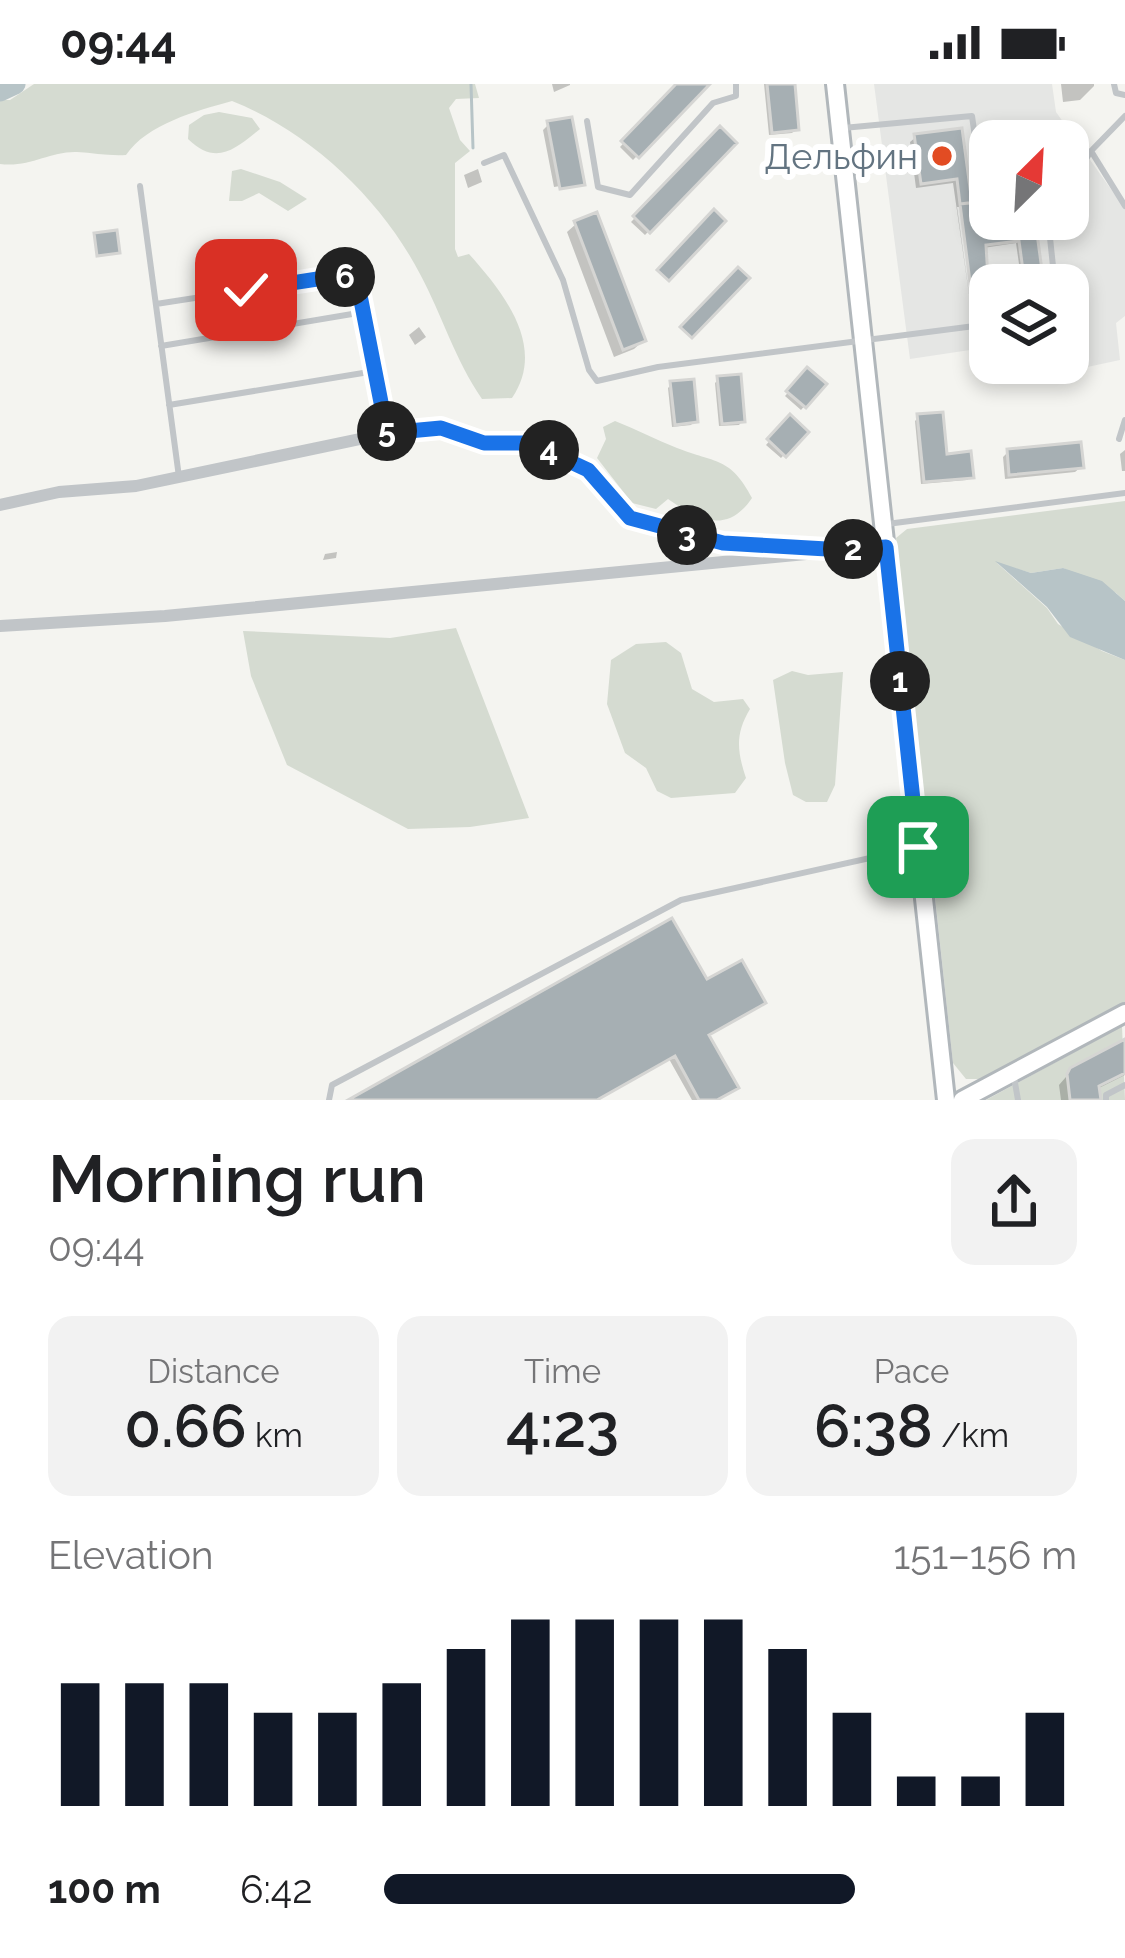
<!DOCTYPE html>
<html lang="en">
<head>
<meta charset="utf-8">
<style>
  body { margin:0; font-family:Raleway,sans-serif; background:#f2f2f2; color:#202124; height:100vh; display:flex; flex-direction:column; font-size:45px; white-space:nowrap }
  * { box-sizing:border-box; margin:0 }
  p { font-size:39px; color:#757577 }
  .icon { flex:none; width:66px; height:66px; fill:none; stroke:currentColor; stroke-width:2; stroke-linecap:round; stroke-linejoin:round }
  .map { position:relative; height:1016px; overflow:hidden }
  .side { display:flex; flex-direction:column; background:#fff; flex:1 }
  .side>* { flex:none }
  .needle { width:78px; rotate:24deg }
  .tools { position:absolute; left:969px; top:36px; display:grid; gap:24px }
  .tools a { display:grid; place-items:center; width:120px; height:120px; border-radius:24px; background:#fff; box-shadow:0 6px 18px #0003; font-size:60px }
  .pin { position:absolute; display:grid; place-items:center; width:102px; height:102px; color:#fff; margin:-51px; border-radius:24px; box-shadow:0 6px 18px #0006 }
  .km { position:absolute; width:60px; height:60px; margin:-30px; border-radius:50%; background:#222; color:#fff; font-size:33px; line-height:60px; text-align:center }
  .round { display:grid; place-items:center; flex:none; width:126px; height:126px; border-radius:24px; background:#f2f2f2 }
  .summary { display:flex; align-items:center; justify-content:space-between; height:204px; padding:0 48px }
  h1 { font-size:66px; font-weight:600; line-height:90px }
  .figures { display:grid; grid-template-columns:repeat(3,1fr); gap:18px; height:204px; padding:12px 48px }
  .figures div { display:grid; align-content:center; border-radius:24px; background:#f2f2f2; text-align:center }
  .figures b { font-size:60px; font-weight:600 }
  .figures small { font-size:33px; font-weight:400 }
  .figures p { font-size:33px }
  .chart { height:336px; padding:24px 48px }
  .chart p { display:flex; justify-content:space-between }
  .chart svg { width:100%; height:216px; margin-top:12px; stroke:#111827; stroke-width:6 }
  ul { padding:0 48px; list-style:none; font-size:39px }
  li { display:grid; grid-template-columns:192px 144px 1fr; align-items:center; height:90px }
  li i { height:30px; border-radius:15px; background:#111827 }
  .status { display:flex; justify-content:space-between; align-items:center; height:84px; padding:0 60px; background:#fff; direction:ltr }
  .status svg { height:33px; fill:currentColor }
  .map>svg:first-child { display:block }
  .built { fill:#e5e6e4; fill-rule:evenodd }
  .green { fill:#d5dbd1 }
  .water { fill:#b7c4c7 }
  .shadow { fill:#0003 }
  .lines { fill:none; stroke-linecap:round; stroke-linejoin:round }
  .stream { stroke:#b7c4c7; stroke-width:3 }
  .river { stroke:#b7c4c7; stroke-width:21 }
  .building { fill:#a6afb3; stroke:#d5d5d3; stroke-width:3 }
  .secondary-casing { stroke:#b1b7bb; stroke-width:22 }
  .lane { stroke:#c1c5c8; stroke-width:6 }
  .street { stroke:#c1c5c8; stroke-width:12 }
  .secondary { stroke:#fff; stroke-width:16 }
  .route-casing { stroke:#fff; stroke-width:24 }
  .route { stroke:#1a73e8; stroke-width:15 }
  .poi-dot { fill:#e24c23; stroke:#fff; stroke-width:4.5 }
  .labels { text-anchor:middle; stroke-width:12; stroke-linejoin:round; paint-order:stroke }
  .poi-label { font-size:36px; fill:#637481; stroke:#fff; text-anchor:end }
</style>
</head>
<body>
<div class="status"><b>09:44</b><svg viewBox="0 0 49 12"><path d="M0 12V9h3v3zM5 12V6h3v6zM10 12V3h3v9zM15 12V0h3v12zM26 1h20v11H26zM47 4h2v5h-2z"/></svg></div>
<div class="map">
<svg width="1125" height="1016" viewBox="0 0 1125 1016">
  <rect width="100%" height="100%" fill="#f4f4f0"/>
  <path class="built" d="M874 0H1052L1056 28 1125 125V232L1116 239 1120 276 1017 298 1016 279H1068V201H990V263L910 275ZM990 57H1068V135H990Z"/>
  <path class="green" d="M34 0H475L479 14 456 15 449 24 460 56 470 67 455 79V165L458 173 469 170C504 209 547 263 512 314L482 315C455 276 442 231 420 190 381 115 310 48 232 17 196 27 147 40 126 71 108 72 94 69 77 68 50 67 29 84 0 80V16H10Z
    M219 28 252 34 260 45C234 66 216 82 188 55L189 41 204 31Z
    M241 85 280 98 307 115 288 127 259 109 242 117H229L232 87Z
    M615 337C636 345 656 356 677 364 715 379 731 373 752 414 727 451 698 436 668 415L656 425 632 419 597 374 606 355 603 343Z
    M1125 417V517L1116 509 1063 484 1031 489 997 479 1047 524 1058 540 1102 567 1125 576V919L988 995H966L953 979 896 454 907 445Z
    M456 544 529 734 470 743 408 745 287 681 251 592 243 547 390 554Z
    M666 558 681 569 692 605 714 618 743 615 750 625C735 650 737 667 746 694L735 709 671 714 657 707 646 684 625 669 607 620 611 576 636 560Z
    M792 587 808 591 843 588 835 701 827 718H806L793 711 785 679 773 596Z
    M1122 942 1125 1016H986Z"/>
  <path class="water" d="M995 477 1031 489 1063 484 1102 497 1125 517V576L1070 553 1047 523Z"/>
  <path class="shadow" d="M552 0H570V1L554 8Z
    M680 0H706L633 76 620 63Z
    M764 0H792L796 45 792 49 769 51Z
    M1061 0H1094V2L1080 16 1063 18Z
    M549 40 579 99 554 103 543 46Z
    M720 47 733 59 645 151 631 138Z
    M960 47 963 123 990 119V135H1032L1041 201H1022L1016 159 983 164 990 229 978 231 963 123H957L972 231 953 99 916 104 910 58 916 53Z
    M478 85 482 98 468 104 464 91Z
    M576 140 643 257 634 265 614 273 567 148Z
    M419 243 426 253 415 261 409 251Z
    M1000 279H1006V297H1000Z
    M808 287 823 300 801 326 785 312Z
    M719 295 742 337 739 341 719 342 715 299Z
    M672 300 694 337 691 341 672 343 668 304Z
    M919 333 944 373 971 393 967 396 921 400 915 337Z
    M790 334 805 348 781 374 766 361Z
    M1125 366V387H1122L1120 370Z
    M1008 368 1081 383 1075 388 1005 395 1003 373Z
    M337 468 336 474 323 476 325 470Z
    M706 952 717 1016H692L669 975Z
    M1124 959 1125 991 1097 1005 1098 1016H1061L1059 1001 1072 986Z"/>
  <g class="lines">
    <path class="stream" d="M471 0 473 64"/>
    <path class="river" d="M0 7 15 0"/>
  </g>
  <path class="building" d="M676 0H710L639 74 621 57Z
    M767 0H795L799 46 772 49Z
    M572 33 585 101 560 105 547 37Z
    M720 42 737 59 650 149 633 132Z
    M962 44 972 119 960 120 957 95 921 100 914 50Z
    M990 116V135H1035L1044 201H1025L1019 157 986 161 990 227 974 229 960 120Z
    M714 125 726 137 669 197 657 186Z
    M597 128 646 257 623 266 574 137Z
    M117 146 120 169 97 172 94 149Z
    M738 183 750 194 692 254 680 243Z
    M807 283 827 300 806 324 786 307Z
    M741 290 745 338 722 340 717 292Z
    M694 295 698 338 675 341 670 297Z
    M943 328 947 370 971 367 974 394 924 398 917 330Z
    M790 330 809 348 786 373 767 355Z
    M1081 358 1084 384 1009 391 1007 365Z
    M672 834 707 895 742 876 766 919 709 951 739 1004 717 1016H699L675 972 597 1016H348Z
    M1125 955V989L1099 1002 1101 1016H1070L1067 990 1070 984Z"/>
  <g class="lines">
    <g class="secondary-casing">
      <path id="secondary" d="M835 0 946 1016
        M962 1016 1125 929"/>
    </g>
    <path class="lane" d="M1114 0 1116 9 1125 11
      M1125 32 1091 67 1125 122
      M587 37 598 103 630 111 713 19 736 12V0
      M843 44 972 32 982 102 990 101
      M484 79 504 71 563 196 589 286 597 297 658 283 990 240
      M140 102 179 393
      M1068 104 1091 67
      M1048 135 1055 201
      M156 220 337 192 357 195 387 348
      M161 262 364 228
      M169 321 375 287
      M1119 355 1125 336
      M887 440 1125 409
      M1014 993 1018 1016
      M329 1016 332 1001 681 816 915 764
      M1106 1016V1011L1125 1001"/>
    <path class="street" d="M0 421 59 408 136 402 422 342 441 344 484 359H530L550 366 588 386 630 434 644 440 723 459 844 466 886 463
      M0 542 165 532 806 470"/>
    <use href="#secondary" class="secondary"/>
  </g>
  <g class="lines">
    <g class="route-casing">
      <path id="route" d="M246 206 337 192 357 196 387 349 441 344 484 359H530L588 386 630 434 723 459 844 466 886 463 918 763"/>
    </g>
    <use href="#route" class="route"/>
  </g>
  <circle class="poi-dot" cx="942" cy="72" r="12"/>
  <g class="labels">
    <g class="poi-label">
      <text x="918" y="85">Дельфин</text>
    </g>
  </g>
</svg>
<div class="tools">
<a><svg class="needle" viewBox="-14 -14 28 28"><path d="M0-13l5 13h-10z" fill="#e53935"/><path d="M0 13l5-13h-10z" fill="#757577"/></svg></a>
<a><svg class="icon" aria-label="layers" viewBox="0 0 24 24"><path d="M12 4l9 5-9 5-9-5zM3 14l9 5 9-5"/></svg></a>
</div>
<div class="pin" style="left:918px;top:763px;background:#1e9e55"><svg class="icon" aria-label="arrive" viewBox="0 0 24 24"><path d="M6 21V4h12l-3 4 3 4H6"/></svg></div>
<div class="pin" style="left:246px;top:206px;background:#d93025"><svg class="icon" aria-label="check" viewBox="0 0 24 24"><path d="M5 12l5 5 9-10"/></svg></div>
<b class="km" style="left:900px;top:597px">1</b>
<b class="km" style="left:853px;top:465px">2</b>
<b class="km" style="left:687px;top:451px">3</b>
<b class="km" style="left:549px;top:366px">4</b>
<b class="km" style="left:387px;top:347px">5</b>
<b class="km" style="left:345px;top:193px">6</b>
</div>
<section class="side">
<div class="summary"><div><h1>Morning run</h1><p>09:44</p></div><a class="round"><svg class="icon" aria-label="share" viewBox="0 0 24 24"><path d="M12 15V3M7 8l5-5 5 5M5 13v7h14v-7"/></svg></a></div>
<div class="figures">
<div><p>Distance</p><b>0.66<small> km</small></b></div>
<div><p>Time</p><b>4:23</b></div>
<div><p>Pace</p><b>6:38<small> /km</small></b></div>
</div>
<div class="chart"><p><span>Elevation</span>151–156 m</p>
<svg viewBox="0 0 160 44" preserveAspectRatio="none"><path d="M5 44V19M15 44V19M25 44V19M35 44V25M45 44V25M55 44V19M65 44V12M75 44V6M85 44V6M95 44V6M105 44V6M115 44V12M125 44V25M135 44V38M145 44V38M155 44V25"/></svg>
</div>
<ul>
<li><b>100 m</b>6:42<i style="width:68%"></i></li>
</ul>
</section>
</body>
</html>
